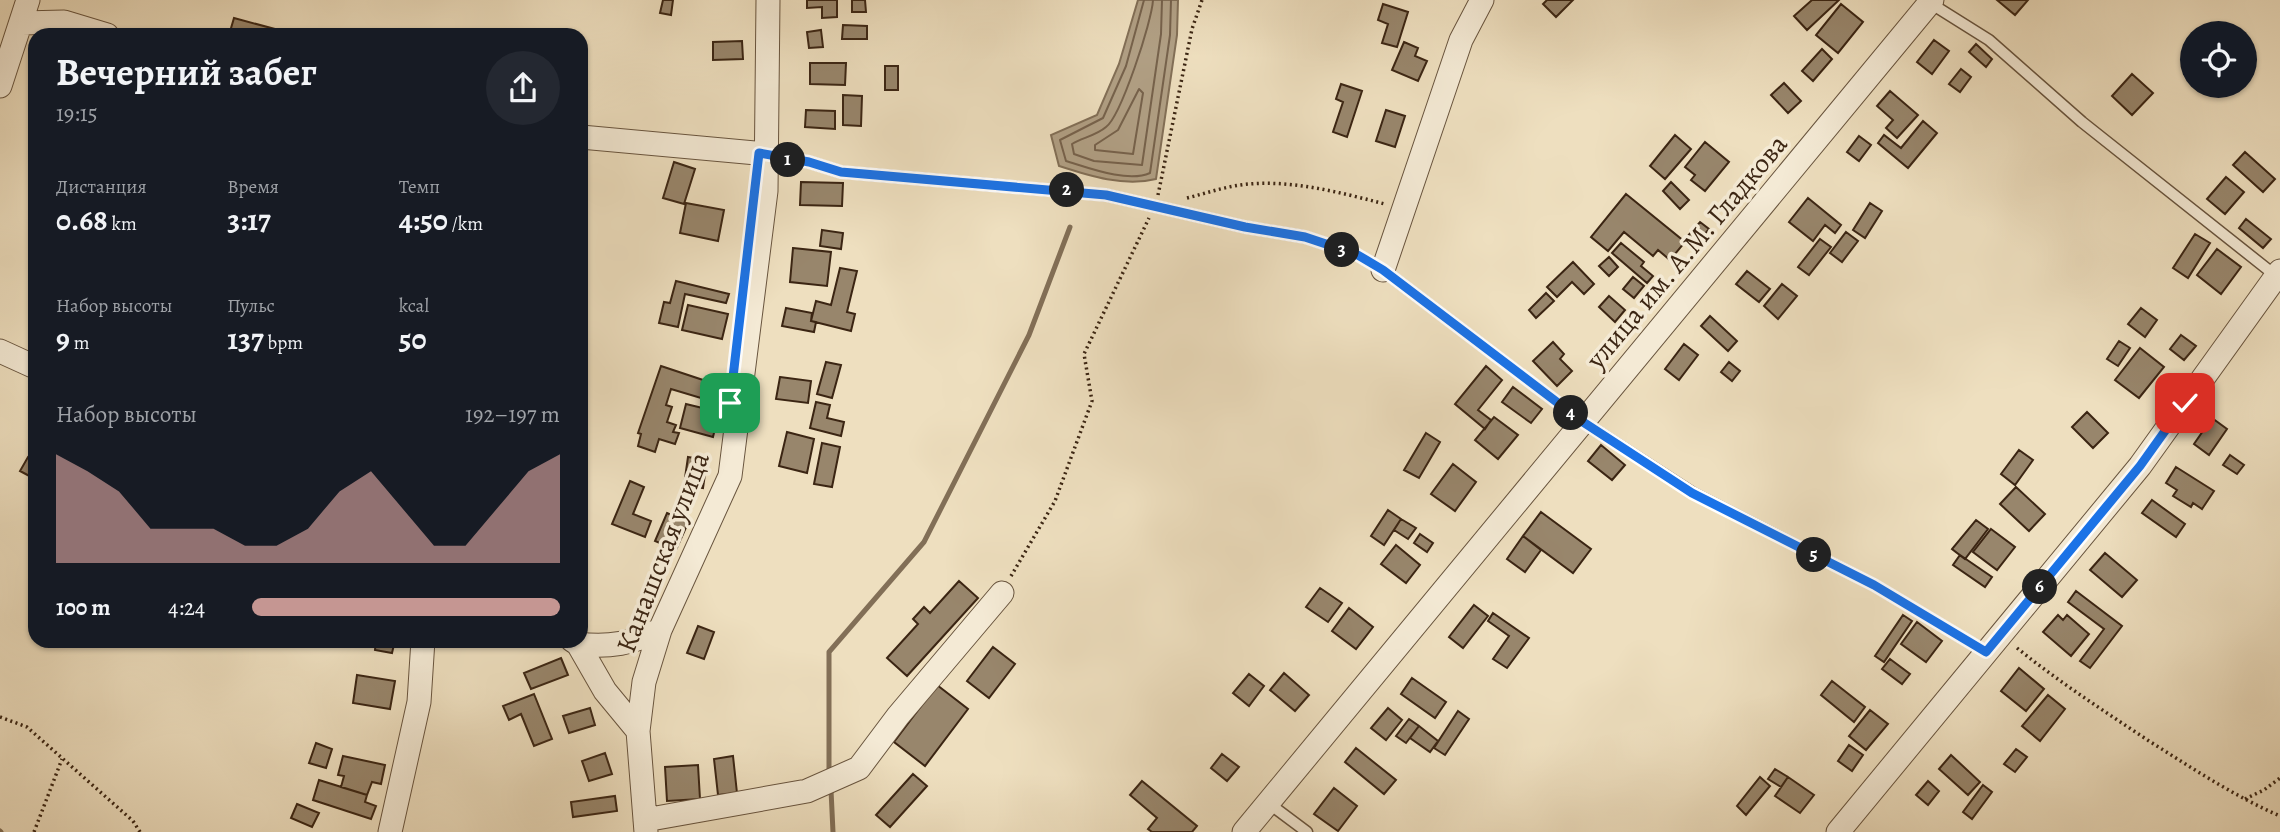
<!DOCTYPE html>
<html lang="ru">
<head>
<meta charset="utf-8">
<style>
  body { margin:0; font-family:Alegreya,serif; background:#242831; color:#f1f3f6; height:100vh; display:flex; flex-direction:column; font-size:26px; white-space:nowrap }
  * { box-sizing:border-box; margin:0 }
  p { font-size:23px; color:#9ea1a6 }
  .icon { flex:none; width:38px; height:38px; fill:none; stroke:currentColor; stroke-width:2; stroke-linecap:round; stroke-linejoin:round }
  .map { position:relative; flex:1; overflow:hidden }
  .details { position:absolute; left:28px; top:28px; width:560px; height:620px; display:flex; flex-direction:column; background:#171b24; border-radius:21px; box-shadow:0 2px 5px #0004 }
  .details>* { flex:none }
  .tools { position:absolute; left:2180px; top:21px; display:grid; gap:14px }
  .tools a { display:grid; place-items:center; width:77px; height:77px; border-radius:50%; background:#171b24; box-shadow:0 2px 5px #0004; font-size:35px }
  .pin { position:absolute; display:grid; place-items:center; width:60px; height:60px; color:#fff; margin:-30px; border-radius:14px; box-shadow:0 4px 10px #0006 }
  .km { position:absolute; width:35px; height:35px; margin:-18px; border-radius:50%; background:#222; color:#fff; font-size:19px; line-height:35px; text-align:center }
  .round { display:grid; place-items:center; flex:none; width:74px; height:74px; border-radius:37px; background:#242831 }
  .headline { display:flex; align-items:center; justify-content:space-between; height:119px; padding:0 28px }
  h1 { font-size:38px; font-weight:700; line-height:52px }
  .metrics { display:grid; grid-template-columns:repeat(3,1fr); gap:10px; height:119px; padding:7px 28px }
  .metrics div { display:grid; align-content:center }
  .metrics b { font-size:30px; font-weight:700 }
  .metrics small { font-size:19px; font-weight:400 }
  .metrics p { font-size:19px }
  .chart { height:196px; padding:14px 28px }
  .chart p { display:flex; justify-content:space-between }
  .chart svg { width:100%; height:126px; margin-top:7px; fill:#c59692; opacity:.7 }
  ul { padding:0 28px; list-style:none; font-size:23px }
  li { display:grid; grid-template-columns:112px 84px 1fr; align-items:center; height:52px }
  li i { height:18px; border-radius:9px; background:#c59692 }
  .map>svg:first-child { display:block }
  .water { fill:#b1a085; stroke:#826f57; stroke-width:2 }
  .lines { fill:none; stroke-linecap:round; stroke-linejoin:round }
  .shore { stroke:#76624c; stroke-width:2 }
  .stream { stroke:#826f57; stroke-width:5 }
  .building { fill:#98866c; stroke:#3b2513; stroke-width:2 }
  .service-casing { stroke:#68543e; stroke-width:13 }
  .minor-casing { stroke:#68543e; stroke-width:25 }
  .path { stroke:#3b2513; stroke-width:3.5; stroke-dasharray:2 3.5; stroke-linecap:butt }
  .service { stroke:#f4ead5; stroke-width:10 }
  .minor { stroke:#f4ead5; stroke-width:23 }
  .route-casing { stroke:#fff; stroke-width:14 }
  .route { stroke:#1a73e8; stroke-width:9 }
  .labels { text-anchor:middle; stroke-width:7; stroke-linejoin:round; paint-order:stroke }
  .street-label { font-size:28px; fill:#3b2513; stroke:#f4ead5 }
</style>
</head>
<body>
<div class="map">
<svg width="2280" height="832" viewBox="0 0 2280 832">
  <rect width="100%" height="100%" fill="#eedfbf"/>
  <filter id="stains"><feTurbulence type="fractalNoise" baseFrequency=".00286" numOctaves="4"/><feColorMatrix values="0 0 0 0 .2 0 0 0 0 .09 0 0 0 0 .02 0 0 0 .5 -.17"/></filter>
  <radialGradient id="worn" r=".72"><stop offset=".6" stop-color="#630" stop-opacity="0"/><stop offset="1" stop-color="#630" stop-opacity=".3"/></radialGradient>
  <path class="water" d="M1138 0H1178L1177 35 1156 179C1124 187 1090 176 1059 166L1051 135 1097 115 1119 64Z"/>
  <g class="lines">
    <path class="shore" d="M1144 0 1126 66 1103 118 1060 140 1066 161C1089 168 1128 183 1150 173L1170 35 1171 0
      M1153 0C1152 21 1121 116 1106 127 1097 135 1082 138 1072 144L1074 154 1094 161 1142 165 1161 34 1162 0
      M1139 89 1143 93 1133 154 1095 150V145L1118 130Z"/>
    <path class="stream" d="M829 770V652L924 542 1029 335 1070 227
      M831 790 833 832
      M0 831 1 832"/>
  </g>
  <path class="building" d="M663 0H673L671 15 660 13Z
    M807 0H837V17L822 18V7L807 8Z
    M852 0H865L866 12H852Z
    M1547 0H1573L1556 17 1543 4Z
    M1812 0H1839L1807 30 1794 16Z
    M1997 0H2028L2015 15Z
    M1383 4 1408 12 1397 47 1382 43 1388 24 1378 20Z
    M1841 4 1863 22 1838 53 1816 35Z
    M234 18 286 32 285 35H229Z
    M843 25 867 26V39H842Z
    M821 30 823 47 809 48 807 32Z
    M1934 40 1949 51 1932 74 1917 62Z
    M742 41 743 59 713 60V42Z
    M1404 42 1418 48 1415 56 1427 61 1418 81 1392 70Z
    M1976 44 1992 59 1986 67 1969 52Z
    M1822 49 1832 59 1813 81 1802 71Z
    M810 63H846L845 85 810 84Z
    M885 66H898V90H885Z
    M1961 69 1971 77 1960 92 1949 84Z
    M2132 74 2153 93 2132 115 2112 96Z
    M1784 83 1801 101 1788 113 1771 95Z
    M1341 84 1362 91 1347 137 1333 132 1343 102 1336 99Z
    M1890 91 1918 115 1897 138 1886 128 1893 120 1877 106Z
    M843 95 862 96 861 126 843 125Z
    M806 110 835 111V129L805 127Z
    M1386 110 1405 116 1395 147 1376 141Z
    M1923 121 1937 133 1908 168 1878 143 1884 135 1901 148Z
    M1675 135 1691 149 1665 179 1650 166Z
    M1859 136 1871 145 1859 161 1847 152Z
    M1705 142 1729 162 1705 191 1691 180 1695 175 1685 167Z
    M2245 152 2275 179 2263 192 2233 165Z
    M674 162 695 169 684 204 663 198Z
    M2226 177 2244 192 2225 214 2207 199Z
    M801 182 843 183 842 206 800 205Z
    M1671 182 1689 200 1680 209 1663 191Z
    M1626 194 1685 242 1670 260 1658 250 1653 256 1624 232 1608 251 1591 237Z
    M1808 198 1841 225 1835 233 1825 225 1813 241 1789 222Z
    M686 203 724 210 718 241 680 233Z
    M1870 203 1882 211 1865 238 1853 230Z
    M2246 219 2271 239 2263 248 2239 228Z
    M1700 222 1709 229 1695 246 1686 238Z
    M822 230 843 233 841 249 820 246Z
    M1846 232 1858 241 1842 262 1830 253Z
    M2195 234 2210 243 2188 278 2173 268Z
    M1820 239 1831 247 1809 275 1798 267Z
    M1621 243 1644 262 1641 266 1653 276 1647 283 1612 253Z
    M793 248 831 252 827 286 790 282Z
    M2217 249 2241 267 2221 294 2197 275Z
    M1609 257 1618 267 1609 276 1599 266Z
    M1573 262 1594 284 1584 294 1572 282 1557 297 1547 287Z
    M840 268 857 271 847 312 855 314 851 331 811 321 816 301 831 305Z
    M1747 271 1770 289 1759 302 1736 284Z
    M1633 277 1644 286 1634 298 1623 289Z
    M676 281 729 294 726 303 685 294 678 327 659 323 664 302 670 303Z
    M1782 284 1797 296 1778 319 1764 306Z
    M1546 293 1554 301 1536 318 1529 310Z
    M1609 296 1625 310 1615 322 1599 307Z
    M688 305 728 314 722 339 682 330Z
    M786 308 812 313 811 321 816 322 814 332 782 326Z
    M2141 308 2157 320 2145 337 2128 324Z
    M1710 316 1737 341 1728 351 1701 326Z
    M2181 335 2196 346 2184 360 2170 349Z
    M2119 341 2130 348 2118 366 2107 359Z
    M1553 342 1564 354 1560 359 1572 371 1557 386 1533 361Z
    M1684 344 1698 355 1679 380 1665 369Z
    M2140 348 2164 367 2139 398 2115 380Z
    M826 362 841 365 832 398 817 394Z
    M1729 362 1740 371 1732 381 1721 372Z
    M661 366 706 381 701 398 671 389 666 405 672 407 667 422 676 425 673 432 679 433 675 444 659 439 655 452 638 446 641 434 638 433Z
    M1486 366 1502 380 1478 410 1491 420 1485 429 1455 404Z
    M780 377 811 381 808 403 776 399Z
    M1513 387 1542 409 1531 423 1502 402Z
    M816 402 830 405 827 418 844 422 841 436 810 428Z
    M686 404 719 412 713 437 680 428Z
    M2087 412 2108 433 2093 448 2072 427Z
    M1494 417 1518 435 1498 459 1475 440Z
    M2212 418 2227 429 2209 455 2194 444Z
    M787 432 814 439 807 473 779 466Z
    M1426 433 1440 442 1419 478 1404 470Z
    M822 443 840 447 832 487 814 484Z
    M1601 445 1625 465 1612 480 1588 461Z
    M2019 450 2033 460 2015 485 2001 474Z
    M2230 455 2244 465 2237 474 2223 465Z
    M28 457 35 461V479L20 471Z
    M688 457 707 460 703 488 684 485Z
    M1453 464 1476 482 1455 511 1431 494Z
    M2176 467 2214 491 2202 509 2193 503 2191 507 2173 496 2177 490 2166 483Z
    M630 481 644 487 633 514 651 521 645 537 612 524Z
    M2016 487 2045 514 2029 531 2000 504Z
    M2152 500 2185 524 2176 537 2142 513Z
    M1388 510 1401 519 1384 545 1371 536Z
    M1541 512 1591 549 1573 573 1523 536Z
    M667 513 688 523 676 550 655 541Z
    M1401 519 1416 528 1408 539 1394 530Z
    M1976 520 1988 529 1965 559 1952 549Z
    M1991 529 2015 547 1997 570 1973 552Z
    M1420 534 1433 543 1427 552 1414 543Z
    M1523 536 1541 550 1525 572 1507 559Z
    M1396 545 1420 565 1406 583 1381 564Z
    M2105 553 2137 580 2122 597 2090 570Z
    M1960 555 1992 577 1985 587 1953 565Z
    M959 581 978 598 907 676 887 658 918 624 913 619 924 607 930 613Z
    M1320 588 1342 603 1328 622 1306 607Z
    M2076 591 2122 626 2090 668 2080 661 2104 629 2068 602Z
    M1474 605 1488 616 1463 648 1449 637Z
    M1349 608 1373 627 1356 649 1332 631Z
    M1493 613 1529 638 1507 668 1493 659 1509 636 1488 621Z
    M1903 615 1912 621 1884 662 1875 656Z
    M2058 615 2063 620 2067 615 2089 634 2071 656 2043 632Z
    M1917 622 1942 641 1926 662 1901 644Z
    M698 626 714 632 704 659 687 653Z
    M376 640H395L392 653 375 650Z
    M993 647 1015 664 989 698 967 681Z
    M561 658 568 675 531 689 524 673Z
    M1890 659 1910 674 1902 684 1882 669Z
    M2019 668 2044 689 2026 711 2001 691Z
    M1284 673 1309 695 1295 711 1270 690Z
    M1249 674 1264 686 1249 706 1233 693Z
    M357 675 395 681 390 709 353 703Z
    M1412 678 1446 702 1435 718 1401 694Z
    M1832 681 1865 707 1854 722 1821 695Z
    M937 685 968 709 925 766 894 742Z
    M534 694 552 739 534 746 521 714 509 720 503 706Z
    M2048 695 2065 709 2040 741 2022 726Z
    M590 708 595 725 569 733 563 716Z
    M1388 708 1402 720 1386 740 1371 728Z
    M1870 710 1888 724 1866 750 1849 736Z
    M1458 711 1469 719 1445 755 1434 748Z
    M1409 719 1419 726 1406 743 1396 736Z
    M1419 726 1438 741 1430 752 1410 738Z
    M316 743 332 749 326 768 309 763Z
    M1849 745 1863 755 1852 771 1838 761Z
    M1356 748 1396 780 1384 794 1345 762Z
    M2016 749 2027 757 2015 772 2004 764Z
    M605 753 612 774 589 781 582 761Z
    M1222 754 1239 767 1227 781 1211 768Z
    M1951 755 1980 782 1968 795 1939 769Z
    M343 756 385 765 381 784 372 782 367 795 341 787 344 776 338 775Z
    M733 756 737 793 718 795 714 759Z
    M698 765 700 799 667 801 665 767Z
    M1775 769 1788 777 1781 787 1768 779Z
    M913 774 927 786 890 827 876 815Z
    M1760 777 1770 786 1746 815 1737 806Z
    M1788 777 1814 795 1800 813 1775 796Z
    M319 780 367 795 365 802 376 806 371 819 313 800Z
    M1142 781 1197 826 1192 832H1152L1148 829 1157 818 1130 795Z
    M1928 781 1939 791 1928 805 1916 795Z
    M1983 785 1992 792 1972 819 1963 812Z
    M1334 788 1357 806 1338 831 1314 814Z
    M615 796 617 811 573 817 571 802Z
    M297 804 319 813 312 827 291 818Z"/>
  <g class="lines">
    <g class="service-casing">
      <path id="service" d="M1930 3 1989 40 2082 122 2276 276
        M766 154 809 162 841 172 1106 195 1245 227 1305 237 1356 254 1383 270 1583 422 1693 493 1874 585 1986 652
        M1267 802 1307 832"/>
    </g>
    <g class="minor-casing">
      <path id="minor" d="M22 23 64 22 107 35
        M0 86 28 0
        M581 137 766 154
        M1383 270 1461 40 1482 0
        M0 351 35 367
        M572 640 578 644 605 691 638 731
        M578 644C610 648 632 643 660 630
        M645 820 807 791 859 768 898 716 1002 593
        M390 832 419 702 423 640
        M646 832 638 731 644 682 660 630 730 476 766 191 768 0
        M1244 832 1932 0
        M1838 832 2140 466 2280 271"/>
    </g>
    <path class="path" d="M1158 195 1192 29 1202 0
      M1187 198C1203 194 1218 189 1234 186 1283 177 1338 192 1385 204
      M1011 576 1055 501 1092 401 1084 354 1149 218
      M2017 648C2059 682 2104 711 2149 741 2192 768 2234 796 2280 816
      M0 717 27 727 133 821 140 832
      M2245 799 2264 790 2280 778
      M34 832 62 759"/>
    <use href="#service" class="service"/>
    <use href="#minor" class="minor"/>
  </g>
  <g class="lines">
    <g class="route-casing">
      <path id="route" d="M730 403 759 153 809 162 841 172 1106 195 1245 227 1305 237 1356 254 1383 270 1583 422 1692 493 1874 585 1986 652 2140 466 2185 403"/>
    </g>
    <use href="#route" class="route"/>
  </g>
  <g class="labels">
    <g class="street-label">
      <text transform="translate(1686 251) rotate(-50)" y="10">улица им. А.М. Гладкова</text>
      <text transform="translate(662 552) rotate(-69)" y="10">Канашская улица</text>
    </g>
  </g>
  <rect width="100%" height="100%" filter="url(#stains)"/>
  <rect width="100%" height="100%" fill="url(#worn)"/>
</svg>
<div class="tools">
<a><svg class="icon" aria-label="locate" viewBox="0 0 24 24"><circle cx="12" cy="12" r="6"/><path d="M12 2v4M12 18v4M2 12h4M18 12h4"/></svg></a>
</div>
<div class="pin" style="left:730px;top:403px;background:#1e9e55"><svg class="icon" aria-label="arrive" viewBox="0 0 24 24"><path d="M6 21V4h12l-3 4 3 4H6"/></svg></div>
<div class="pin" style="left:2185px;top:403px;background:#d93025"><svg class="icon" aria-label="check" viewBox="0 0 24 24"><path d="M5 12l5 5 9-10"/></svg></div>
<b class="km" style="left:788px;top:160px">1</b>
<b class="km" style="left:1067px;top:190px">2</b>
<b class="km" style="left:1342px;top:250px">3</b>
<b class="km" style="left:1571px;top:413px">4</b>
<b class="km" style="left:1814px;top:555px">5</b>
<b class="km" style="left:2040px;top:587px">6</b>
<section class="details">
<div class="headline"><div><h1>Вечерний забег</h1><p>19:15</p></div><a class="round"><svg class="icon" aria-label="share" viewBox="0 0 24 24"><path d="M12 15V3M7 8l5-5 5 5M5 13v7h14v-7"/></svg></a></div>
<div class="metrics">
<div><p>Дистанция</p><b>0.68<small> km</small></b></div>
<div><p>Время</p><b>3:17</b></div>
<div><p>Темп</p><b>4:50<small> /km</small></b></div>
</div>
<div class="metrics">
<div><p>Набор высоты</p><b>9<small> m</small></b></div>
<div><p>Пульс</p><b>137<small> bpm</small></b></div>
<div><p>kcal</p><b>50</b></div>
</div>
<div class="chart"><p><span>Набор высоты</span>192–197 m</p>
<svg viewBox="0 0 160 44" preserveAspectRatio="none"><path d="M0 44V6L10 12L20 19L30 32L40 32L50 32L60 38L70 38L80 32L90 19L100 12L110 25L120 38L130 38L140 25L150 12L160 6V44z"/></svg>
</div>
<ul>
<li><b>100 m</b>4:24<i style="width:100%"></i></li>
</ul>
</section>
</div>
</body>
</html>
